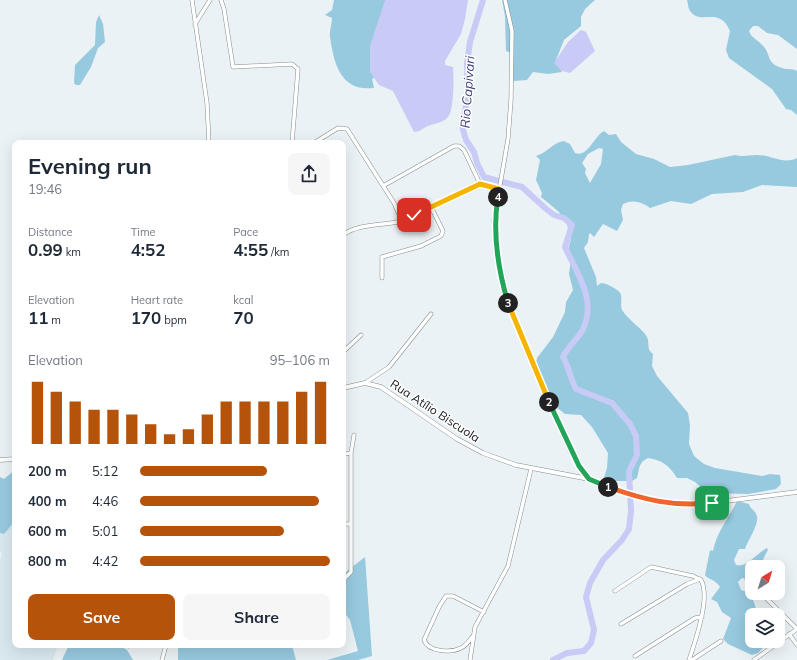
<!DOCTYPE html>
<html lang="en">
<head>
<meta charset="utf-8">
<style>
  body { margin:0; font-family:Mulish,sans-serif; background:#f6f6f7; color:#1f2937; height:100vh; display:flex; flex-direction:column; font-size:15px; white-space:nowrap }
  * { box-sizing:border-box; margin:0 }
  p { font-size:13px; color:#747a83 }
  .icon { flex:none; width:22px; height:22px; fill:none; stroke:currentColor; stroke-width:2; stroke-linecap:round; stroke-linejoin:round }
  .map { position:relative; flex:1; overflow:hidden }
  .panel { position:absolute; left:12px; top:140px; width:334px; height:508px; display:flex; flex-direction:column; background:#fff; border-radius:8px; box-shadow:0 4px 16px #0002 }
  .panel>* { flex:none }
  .needle { width:26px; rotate:38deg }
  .fabs { position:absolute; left:745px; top:560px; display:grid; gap:8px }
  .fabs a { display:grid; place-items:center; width:40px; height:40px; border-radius:8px; background:#fff; box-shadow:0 4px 16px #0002; font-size:20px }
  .pin { position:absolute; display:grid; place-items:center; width:34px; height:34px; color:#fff; margin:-17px; border-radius:8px; box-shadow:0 2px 6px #0006 }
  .km { position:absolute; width:20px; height:20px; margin:-10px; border-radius:50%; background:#222; color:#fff; font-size:11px; line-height:20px; text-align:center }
  .round { display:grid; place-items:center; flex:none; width:42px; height:42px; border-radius:8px; background:#f6f6f7 }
  .overview { display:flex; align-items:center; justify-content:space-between; height:68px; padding:0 16px }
  h1 { font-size:22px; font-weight:700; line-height:30px }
  .figures { display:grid; grid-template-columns:repeat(3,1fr); gap:6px; height:68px; padding:4px 16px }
  .figures div { display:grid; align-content:center }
  .figures b { font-size:17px; font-weight:700 }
  .figures small { font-size:11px; font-weight:400 }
  .figures p { font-size:11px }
  .chart { height:112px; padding:8px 16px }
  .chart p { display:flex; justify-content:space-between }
  .chart svg { width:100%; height:72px; margin-top:4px; stroke:#b45309; stroke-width:6 }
  .action { display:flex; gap:8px; margin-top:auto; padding:8px 16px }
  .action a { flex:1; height:46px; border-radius:8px; background:#b45309; color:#fff; font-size:16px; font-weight:700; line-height:46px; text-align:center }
  .action a+a { background:#f6f6f7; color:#1f2937 }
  ul { padding:0 16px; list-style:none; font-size:13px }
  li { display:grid; grid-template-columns:64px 48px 1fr; align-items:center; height:30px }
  li i { height:10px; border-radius:5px; background:#b45309 }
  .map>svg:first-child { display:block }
  .built { fill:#d9e8ef }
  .green { fill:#97c9df; fill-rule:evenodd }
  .water { fill:#c7cbf6 }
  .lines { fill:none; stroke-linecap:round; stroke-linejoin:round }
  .river { stroke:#c7cbf6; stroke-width:6 }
  .minor-casing { stroke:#868c8f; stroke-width:4.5 }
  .tertiary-casing { stroke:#868c8f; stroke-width:5 }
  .minor { stroke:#fff; stroke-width:3.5 }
  .tertiary { stroke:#fff; stroke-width:4 }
  .split-1-casing { stroke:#fff; stroke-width:8 }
  .split-2-casing { stroke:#fff; stroke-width:8 }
  .split-3-casing { stroke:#fff; stroke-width:8 }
  .split-4-casing { stroke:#fff; stroke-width:8 }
  .split-5-casing { stroke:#fff; stroke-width:8 }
  .split-1 { stroke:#f0652b; stroke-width:5 }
  .split-2 { stroke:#22a559; stroke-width:5 }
  .split-3 { stroke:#f5b400; stroke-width:5 }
  .split-4 { stroke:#22a559; stroke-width:5 }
  .split-5 { stroke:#f5b400; stroke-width:5 }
  .labels { text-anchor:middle; stroke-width:3; stroke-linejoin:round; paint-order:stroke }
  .street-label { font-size:12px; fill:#1b1d1f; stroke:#fff }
  .water-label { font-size:13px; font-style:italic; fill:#3e3e7d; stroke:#fff }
</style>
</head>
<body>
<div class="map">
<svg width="797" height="660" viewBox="0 0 797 660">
  <rect width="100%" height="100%" fill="#ebf2f5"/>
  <path class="built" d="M15 521V645H58L53 660H0V560L2 554 0 551V533L4 534Z"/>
  <path class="green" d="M334 0H395L377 76 372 79 374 88C340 92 334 63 330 37 329 32 332 24 332 18L325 15 332 10Z
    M502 0H595L585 9 581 17V26L564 40 556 60 562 72 548 74 533 72 527 80 514 81 512 79V53L506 51 505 16Z
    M687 0H797V49L778 35 767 33 758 26H753L749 31C752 39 759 40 764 47 771 55 766 63 782 68 787 70 792 68 797 71V115L791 110 786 109 772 89 729 58 726 50 730 31C719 4 699 28 689 9 688 7 688 3 687 0Z
    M99 15 103 24 105 42 98 48 91 67 80 85H76L74 83 75 65 95 45 96 22Z
    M604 131 609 135 616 134 621 142 636 154 654 159 670 167 688 165 735 155C743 157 749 155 757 155 772 155 782 165 797 158V187L762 185 743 192 712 194 691 204 671 201 650 208C642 202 633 199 623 204L621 210 623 220 617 231 603 224 594 237 590 233 589 234 588 242 584 248 596 277 597 286 601 283C606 283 613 287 617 290 625 295 619 303 622 310 628 320 644 330 647 337 650 344 646 349 653 354L652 366 657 376 688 413 690 425 689 444 694 456 704 464 715 468 762 476 770 474 780 475 781 484 776 489 748 494 708 493 695 482 687 478H677C669 465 662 460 648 458 638 463 640 468 637 478L632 481H615L606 489 602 484 607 468 608 453 592 427 581 415 565 414 556 407 545 398 534 375 537 358 553 337 565 312 566 302 573 290 569 274 571 259 568 250 571 239 566 221 559 212 541 197 542 193 536 180 540 160 536 156C547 153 552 143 564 141L570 144 575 153C588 158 594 136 604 131ZM599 148 603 149 601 164 590 183 585 173 586 169 582 163 588 154Z
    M15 470V521L4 534 0 533V477L4 479Z
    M737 501 749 504C750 509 755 510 757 516 759 525 748 540 745 549H739L734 560 736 565C747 568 757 553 767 548L768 550 764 557 761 567H752V574L748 579 742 578 738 582 741 590 751 593 758 615H752V641H769L758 653 752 655 728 644 723 639 731 618 722 612 717 602 711 599 720 587C715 579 707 579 705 575L710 550 713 551C717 531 729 518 737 501Z
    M365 557 372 656 358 660H327L358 651 350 620 343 611V574Z
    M69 645H119L127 650 133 660H62Z
    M178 645H292L296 660H178Z"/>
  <path class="water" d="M385 0H468L465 19 461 34 445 61V65L453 67C454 76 454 111 448 117 443 123 435 123 428 126 423 128 420 132 414 132L393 91 379 85 370 72V46Z
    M581 30 586 32 595 51 570 73 562 71 554 63 568 42Z"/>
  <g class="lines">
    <path class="river" d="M483 0 470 42 467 64 468 97 462 126 466 140 474 152 477 163 484 177 522 187 545 208 554 215 564 218 572 225 565 247C577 273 597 300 583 329 579 338 568 346 563 357 569 367 570 378 576 389L612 403 630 424 636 436 637 455 629 471 631 511 629 529 622 540 603 560 590 583 586 597 594 630 591 643 584 651 567 653 553 660"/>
    <g class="minor-casing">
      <path id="minor" d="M192 0 207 103 209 143
        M221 0 224 9 233 67 292 64 298 69 292 143
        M505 0 512 31 511 100 508 139 494 220 495 233 503 288 509 307 529 357 571 453 589 479
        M195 24 210 0
        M314 143 338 128 347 129 394 203 402 221
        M383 186 454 146H459L464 150 480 184
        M343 235C359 223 383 226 402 221L480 184 499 189
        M382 278V257L421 246 441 236 443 231 431 207
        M343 352 361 335
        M365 383 389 367 431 314
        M343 454 351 453 354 435
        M343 524H351
        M747 579 752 584
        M343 580 351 572V453
        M615 591 651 567 693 576 701 580C711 597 695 642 689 660
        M761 593 797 629
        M621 624 687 584 700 579
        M789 634 797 645
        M472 637C469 641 466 646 461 648 451 653 428 652 424 640L439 607 446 596H453L484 612
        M129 646 130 645
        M635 656 695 618 702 617
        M162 660 166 645
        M470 660 475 627 508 566 531 469
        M692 660 721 641
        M754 660 797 629"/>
    </g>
    <g class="tertiary-casing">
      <path id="tertiary" d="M343 388 365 383 381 387 457 439 483 453 516 465 589 479 596 483 641 498 674 504 694 505 797 492
        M0 460 15 459"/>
    </g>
    <use href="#minor" class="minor"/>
    <use href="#tertiary" class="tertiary"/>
  </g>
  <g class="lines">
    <g class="split-1-casing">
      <path id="split-1" d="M608 487C645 500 673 507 712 503"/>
    </g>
    <g class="split-2-casing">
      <path id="split-2" d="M549 402 579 466 589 479 608 487"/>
    </g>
    <g class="split-3-casing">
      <path id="split-3" d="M508 303 549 402"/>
    </g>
    <g class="split-4-casing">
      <path id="split-4" d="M498 197C492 233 498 269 508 303"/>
    </g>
    <g class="split-5-casing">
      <path id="split-5" d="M414 215 480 184 499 189 498 197"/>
    </g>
    <use href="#split-1" class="split-1"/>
    <use href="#split-2" class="split-2"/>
    <use href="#split-3" class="split-3"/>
    <use href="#split-4" class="split-4"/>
    <use href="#split-5" class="split-5"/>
  </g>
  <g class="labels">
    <g class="street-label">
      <text transform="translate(435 411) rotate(33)" y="4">Rua Atílio Biscuola</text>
    </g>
    <g class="water-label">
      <text transform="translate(467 92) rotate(-86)" y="5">Rio Capivari</text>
    </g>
  </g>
</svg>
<div class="fabs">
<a><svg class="needle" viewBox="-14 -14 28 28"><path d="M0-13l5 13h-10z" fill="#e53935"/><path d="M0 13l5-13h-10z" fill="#747a83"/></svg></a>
<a><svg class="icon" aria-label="layers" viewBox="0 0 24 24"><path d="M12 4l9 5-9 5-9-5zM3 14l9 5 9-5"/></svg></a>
</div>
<div class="pin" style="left:712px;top:503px;background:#1e9e55"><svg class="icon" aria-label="arrive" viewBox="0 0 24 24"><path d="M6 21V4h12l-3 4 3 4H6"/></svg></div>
<div class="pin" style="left:414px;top:215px;background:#d93025"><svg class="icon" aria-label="check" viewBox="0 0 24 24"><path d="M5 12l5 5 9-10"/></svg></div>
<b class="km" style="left:608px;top:487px">1</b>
<b class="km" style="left:549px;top:402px">2</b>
<b class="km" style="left:508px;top:303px">3</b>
<b class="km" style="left:498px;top:197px">4</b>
<section class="panel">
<div class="overview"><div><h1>Evening run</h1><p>19:46</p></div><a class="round"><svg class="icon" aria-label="share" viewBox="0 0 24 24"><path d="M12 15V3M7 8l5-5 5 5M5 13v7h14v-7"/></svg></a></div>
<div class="figures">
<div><p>Distance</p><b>0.99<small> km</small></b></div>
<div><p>Time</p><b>4:52</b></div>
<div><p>Pace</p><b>4:55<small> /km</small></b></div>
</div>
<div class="figures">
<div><p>Elevation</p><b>11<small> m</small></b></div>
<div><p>Heart rate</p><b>170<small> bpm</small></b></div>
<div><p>kcal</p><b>70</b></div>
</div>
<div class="chart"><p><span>Elevation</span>95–106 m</p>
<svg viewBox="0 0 160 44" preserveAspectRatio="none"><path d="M5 44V6M15 44V12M25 44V18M35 44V23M45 44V23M55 44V26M65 44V32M75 44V38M85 44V35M95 44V26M105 44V18M115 44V18M125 44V18M135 44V18M145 44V12M155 44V6"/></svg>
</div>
<ul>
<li><b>200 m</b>5:12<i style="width:67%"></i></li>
<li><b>400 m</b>4:46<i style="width:94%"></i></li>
<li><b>600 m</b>5:01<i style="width:76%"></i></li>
<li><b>800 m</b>4:42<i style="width:100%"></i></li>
</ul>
<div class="action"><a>Save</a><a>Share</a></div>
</section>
</div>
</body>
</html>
